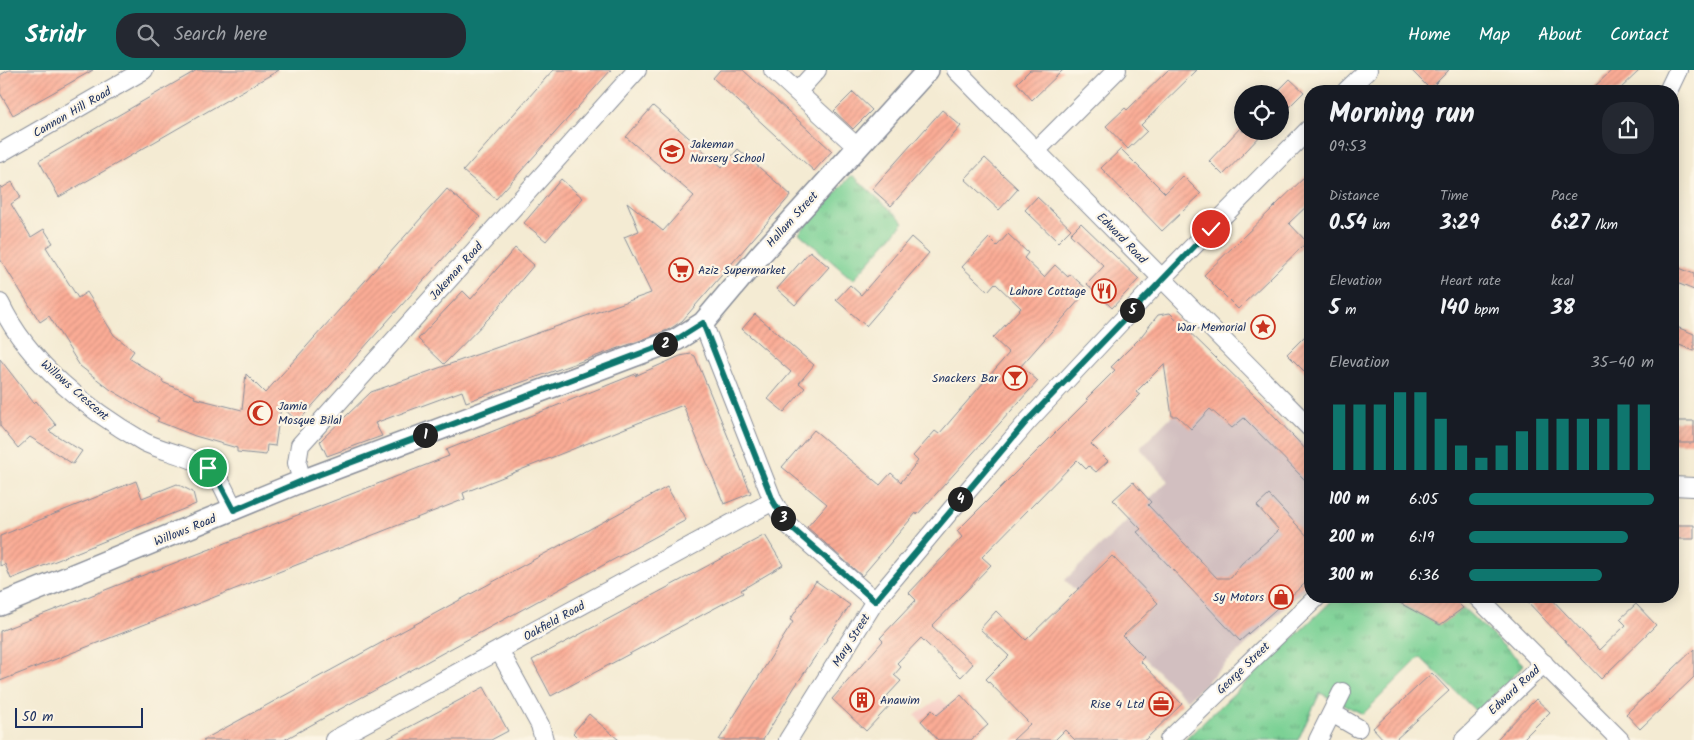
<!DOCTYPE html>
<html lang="en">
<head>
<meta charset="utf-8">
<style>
  body { margin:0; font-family:Kalam,sans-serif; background:#242831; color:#f1f3f6; height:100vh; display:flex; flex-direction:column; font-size:19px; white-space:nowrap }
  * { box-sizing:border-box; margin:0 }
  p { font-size:16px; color:#9ea1a6 }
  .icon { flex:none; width:28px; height:28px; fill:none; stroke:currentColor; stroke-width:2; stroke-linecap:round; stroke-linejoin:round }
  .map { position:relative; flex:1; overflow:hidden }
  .drawer { position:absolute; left:1304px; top:15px; width:375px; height:518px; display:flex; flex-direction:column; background:#171b24; border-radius:20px; box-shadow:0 2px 12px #0003 }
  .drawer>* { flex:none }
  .fabs { position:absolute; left:1234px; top:15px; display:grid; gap:10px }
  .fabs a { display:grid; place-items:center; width:55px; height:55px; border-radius:50%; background:#171b24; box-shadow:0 2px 12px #0003; font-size:25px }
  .scale { position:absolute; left:15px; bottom:12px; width:128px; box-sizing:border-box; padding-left:5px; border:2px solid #1b2f5e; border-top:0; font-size:14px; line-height:18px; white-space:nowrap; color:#1b2f5e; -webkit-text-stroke:4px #fcf5e5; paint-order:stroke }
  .pin { position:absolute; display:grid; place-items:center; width:42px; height:42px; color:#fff; margin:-21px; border:2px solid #fff; border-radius:50%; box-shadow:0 1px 5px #0007 }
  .km { position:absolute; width:25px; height:25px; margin:-12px; border-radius:50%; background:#222; color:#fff; font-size:14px; line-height:25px; text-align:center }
  .round { display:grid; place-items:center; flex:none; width:52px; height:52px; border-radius:20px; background:#242831 }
  .headline { display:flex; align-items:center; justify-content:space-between; height:85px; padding:0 25px }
  h1 { font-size:28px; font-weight:800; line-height:38px }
  .metrics { display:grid; grid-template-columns:repeat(3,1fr); gap:8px; height:85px; padding:5px 25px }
  .metrics div { display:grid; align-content:center }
  .metrics b { font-size:21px; font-weight:800 }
  .metrics small { font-size:14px; font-weight:400 }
  .metrics p { font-size:14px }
  .chart { height:140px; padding:10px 25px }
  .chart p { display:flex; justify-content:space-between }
  .chart svg { width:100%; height:90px; margin-top:5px; stroke:#0f766e; stroke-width:6 }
  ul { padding:0 25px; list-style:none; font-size:16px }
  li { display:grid; grid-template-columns:80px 60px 1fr; align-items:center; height:38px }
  li i { height:12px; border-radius:6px; background:#0f766e }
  header { display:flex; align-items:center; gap:30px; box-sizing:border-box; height:70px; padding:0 25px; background:#0f766e; color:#fff }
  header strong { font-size:24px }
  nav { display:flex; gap:28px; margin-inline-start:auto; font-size:18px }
  .search { width:350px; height:45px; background:#242831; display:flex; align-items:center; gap:12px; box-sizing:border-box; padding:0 18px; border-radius:20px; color:#9ea1a6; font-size:19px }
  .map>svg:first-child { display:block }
  .built { fill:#f7d1c8 }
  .industrial { fill:#d2bfc0 }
  .park { fill:url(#park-tufts); stroke:#4b807a }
  .building { fill:url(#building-hatch) }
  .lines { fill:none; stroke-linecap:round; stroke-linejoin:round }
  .minor-casing { stroke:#888d98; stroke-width:20 }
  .tertiary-casing { stroke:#888d98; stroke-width:24 }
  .minor { stroke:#fff; stroke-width:18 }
  .tertiary { stroke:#fff; stroke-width:21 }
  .route-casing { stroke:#fff; stroke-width:10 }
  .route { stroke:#0f766e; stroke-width:6 }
  .labels { text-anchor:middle; stroke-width:4.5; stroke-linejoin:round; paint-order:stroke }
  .street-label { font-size:12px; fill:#1b2f5e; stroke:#fcf5e5 }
  .poi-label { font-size:12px; fill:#1b2f5e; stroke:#fcf5e5; text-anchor:end }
</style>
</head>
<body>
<header>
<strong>Stridr</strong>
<div class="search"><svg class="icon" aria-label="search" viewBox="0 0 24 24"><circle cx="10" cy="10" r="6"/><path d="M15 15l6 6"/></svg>Search here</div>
<nav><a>Home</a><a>Map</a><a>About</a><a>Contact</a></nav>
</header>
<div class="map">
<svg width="1694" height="670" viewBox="0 0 1694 670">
  <defs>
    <pattern id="park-tufts" width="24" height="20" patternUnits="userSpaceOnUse" patternTransform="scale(1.25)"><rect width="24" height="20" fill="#7bd195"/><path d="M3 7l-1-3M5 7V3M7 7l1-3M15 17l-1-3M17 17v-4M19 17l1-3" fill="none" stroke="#64aa7d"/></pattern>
    <pattern id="building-hatch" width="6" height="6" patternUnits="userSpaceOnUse" patternTransform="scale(1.25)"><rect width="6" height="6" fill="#fbac95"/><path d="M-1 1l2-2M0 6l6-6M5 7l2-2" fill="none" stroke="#d79483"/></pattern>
  </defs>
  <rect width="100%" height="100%" fill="#fcf5e5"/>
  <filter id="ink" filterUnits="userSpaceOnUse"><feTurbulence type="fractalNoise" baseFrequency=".02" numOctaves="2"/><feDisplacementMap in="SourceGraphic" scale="10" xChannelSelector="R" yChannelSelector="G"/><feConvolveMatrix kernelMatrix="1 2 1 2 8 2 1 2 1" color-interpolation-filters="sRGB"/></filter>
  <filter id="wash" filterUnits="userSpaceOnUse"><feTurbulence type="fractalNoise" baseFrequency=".0096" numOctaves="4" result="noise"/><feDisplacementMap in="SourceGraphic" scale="20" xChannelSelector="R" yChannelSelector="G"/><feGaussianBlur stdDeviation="1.12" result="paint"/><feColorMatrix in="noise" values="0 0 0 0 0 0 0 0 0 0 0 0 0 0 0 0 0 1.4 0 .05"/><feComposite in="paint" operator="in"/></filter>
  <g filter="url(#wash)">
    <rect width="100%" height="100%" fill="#f4ebd3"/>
    <path class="built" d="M940 628 981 670H939L915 645Z"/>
    <path class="industrial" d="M1193 324 1261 332 1310 380V514L1187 630 1065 510 1168 411 1140 378Z"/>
    <path class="park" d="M852 105 904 152 853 210 799 163Z
      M1337 526H1400L1398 532 1440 555 1463 538 1524 595 1477 642 1420 587 1363 644 1320 623 1298 670H1185Z"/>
    <g id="blocks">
      <path class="building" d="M9 0H93L13 45 0 23V5Z
        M197 0H279L59 127 39 91Z
        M553 0H611L496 129 463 101Z
        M720 0H743L832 81 814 101 713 8Z
        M1030 0H1063L1032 30 1017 13Z
        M1168 0H1197L1141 55 1147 61 1128 79 1106 56 1125 38 1127 40Z
        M1411 0H1449L1430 19Z
        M1612 0H1640L1618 21H1590Z
        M1290 9 1304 22 1280 46V19Z
        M853 22 872 40 853 59 834 41Z
        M653 36 722 97 738 79 791 125 682 251 670 259 636 272 466 332 462 321 375 353 382 366 327 386 320 371 371 322 651 223 624 167 639 161 627 132 663 161 694 126 626 67Z
        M942 40 961 56 891 136 872 119Z
        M1242 56V61H1265L1223 105 1209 91Z
        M1121 79 1165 123 1183 106 1201 124 1162 161 1101 98Z
        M985 88 1018 119 999 140 965 109Z
        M1310 102V133L1289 153 1307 172 1238 239 1204 205Z
        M561 109 583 128 546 171 524 153Z
        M12 112 21 127 11 134 31 167 44 159 53 173 46 177 78 228 87 222 114 265 134 281 129 288 163 310 162 312 195 326 194 328 242 340 246 304 265 323 447 119 480 147 298 352 281 336 275 376 267 375 266 385 237 382V378L195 366 157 351 159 348 111 320 80 296 49 246 40 252 0 189V116L2 118Z
        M1037 127 1071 159 1058 172 1025 140Z
        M1081 153 1139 209 1112 238 1087 214 1104 196 1070 164Z
        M1008 164 1028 183 1024 188 1044 207 1055 195 1068 207 1070 204 1088 220 1021 296 1038 311 917 445 916 443 862 506 807 457 827 434 782 397 814 360 880 415 891 403 901 412 918 391 913 386 935 361 939 364 1009 283 993 268 1021 238 995 213 988 221 962 197 989 168 997 176Z
        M911 167 929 183 866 256 836 230 850 215 861 225Z
        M515 178 534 195 492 245 444 294 418 269 463 221 471 229Z
        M810 181 829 197 795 235 777 219Z
        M1672 195 1694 204V220L1672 211Z
        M1170 243 1261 332 1310 384V415L1244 348 1232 358 1210 339 1191 359 1177 346H1172L1164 294 1136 322 1140 325 1091 374 1108 391 1096 402 1089 396 1086 399 1077 390 982 487 991 495 932 556 973 594 961 607 921 568 897 593 901 597 894 605 901 611 887 626 893 632 866 661 832 629 883 571 880 568 916 530 909 523 962 467 957 461 1088 330 1086 329 1115 300 1111 297 1139 269 1158 245Z
        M755 244 814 295 799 313 805 318 784 342 768 329 791 302 742 259Z
        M1672 255 1694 264V281L1672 272Z
        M1310 261V307L1287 284Z
        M691 284 695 286 751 423 724 434 683 335 463 423 465 429 0 611V561L449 386 446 380 638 303 635 306 680 286Z
        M0 289 34 333 36 331 56 355 49 361 82 381 73 394 30 367 18 378 0 356Z
        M1672 351H1694V373H1672Z
        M136 411 142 428 177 414 193 422 196 434 11 509 5 494 0 496V466Z
        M1133 412 1151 432 1148 435 1217 508H1231L1241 494 1279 460 1257 436 1269 425 1310 469V509L1240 571 1137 462 1141 459 1113 430Z
        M667 417 686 450 322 649 284 670H203Z
        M1672 455H1694V469H1672Z
        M765 465 783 495 741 520 743 523 551 626 532 590Z
        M1112 486 1158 533 1123 566 1144 587 1140 591 1182 634 1145 670H1075L1065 660 1055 670H1013L1030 654 986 609 1009 586 980 559 996 541 1026 570Z
        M816 511 850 535 794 618 763 670H719L793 552 790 550Z
        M1387 526H1451L1463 538 1440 555Z
        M1522 526H1549L1600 580 1626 555 1620 549 1636 534 1656 555 1601 609Z
        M1694 579V607L1640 659 1626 644Z
        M1432 603 1449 621 1395 670H1384L1373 658Z
        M484 617 508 661 491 670H385Z
        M961 625 988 655 971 670H938L921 651 932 640 937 645Z
        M1536 629 1550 642 1522 670H1496Z
        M589 644 599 653 619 670H580L573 663Z"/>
    </g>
  </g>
  <g filter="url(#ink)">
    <use href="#blocks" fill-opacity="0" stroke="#888d98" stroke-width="1"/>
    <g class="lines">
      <g class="minor-casing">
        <path id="minor" d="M773 0 857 77
          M956 0 1310 358
          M1346 21 1368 0
          M1668 21 1678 0
          M797 22 817 0
          M1036 81 1117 0
          M0 83 144 0
          M0 233C28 293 88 340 144 372 164 382 190 385 208 398 221 407 227 427 234 440
          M703 253 773 431 786 453 875 531
          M302 411 297 393 300 375 637 0
          M1672 416 1694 417
          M1476 526 1620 670
          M499 580 540 655 544 670
          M1332 643 1358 658
          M334 670 773 431
          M788 670 875 531 951 440 1027 352 1161 209 1310 58
          M1169 670 1318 526
          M1318 670 1342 622
          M1464 670 1544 593"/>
      </g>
      <g class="tertiary-casing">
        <path id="tertiary" d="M0 535 302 411 676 270 703 253 761 184 928 0"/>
      </g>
      <use href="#minor" class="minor"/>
      <use href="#tertiary" class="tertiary"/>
    </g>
  </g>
  <g class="lines" filter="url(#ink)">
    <g class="route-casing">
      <path id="route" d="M208 398 217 408 234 440 302 411 676 270 703 253 773 431 786 453 875 531 1026 352 1211 159"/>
    </g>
    <use href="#route" class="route"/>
  </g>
  <defs>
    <g id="school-ring" transform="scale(1.25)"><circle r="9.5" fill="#fcf5e5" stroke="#c8321e" stroke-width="1.5"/><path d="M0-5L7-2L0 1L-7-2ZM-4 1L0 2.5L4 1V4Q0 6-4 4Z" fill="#c8321e"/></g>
    <g id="supermarket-ring" transform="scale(1.25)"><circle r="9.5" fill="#fcf5e5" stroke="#c8321e" stroke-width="1.5"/><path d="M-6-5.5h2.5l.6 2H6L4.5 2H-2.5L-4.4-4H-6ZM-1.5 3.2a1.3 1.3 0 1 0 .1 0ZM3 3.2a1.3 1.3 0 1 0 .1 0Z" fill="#c8321e"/></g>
    <g id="restaurant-ring" transform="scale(1.25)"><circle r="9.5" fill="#fcf5e5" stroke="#c8321e" stroke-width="1.5"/><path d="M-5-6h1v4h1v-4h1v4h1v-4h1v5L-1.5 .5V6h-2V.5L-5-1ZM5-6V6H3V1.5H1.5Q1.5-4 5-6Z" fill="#c8321e"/></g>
    <g id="sight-ring" transform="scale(1.25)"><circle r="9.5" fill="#fcf5e5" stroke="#c8321e" stroke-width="1.5"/><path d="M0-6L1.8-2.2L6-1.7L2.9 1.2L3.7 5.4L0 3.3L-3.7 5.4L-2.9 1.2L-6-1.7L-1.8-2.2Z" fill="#c8321e"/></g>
    <g id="bar-ring" transform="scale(1.25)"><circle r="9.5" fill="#fcf5e5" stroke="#c8321e" stroke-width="1.5"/><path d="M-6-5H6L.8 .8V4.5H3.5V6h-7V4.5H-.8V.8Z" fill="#c8321e"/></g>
    <g id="mosque-ring" transform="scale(1.25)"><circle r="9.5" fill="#fcf5e5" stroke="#c8321e" stroke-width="1.5"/><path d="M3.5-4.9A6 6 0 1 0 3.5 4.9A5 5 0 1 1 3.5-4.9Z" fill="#c8321e"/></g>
    <g id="shop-ring" transform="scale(1.25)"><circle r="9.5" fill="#fcf5e5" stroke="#c8321e" stroke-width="1.5"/><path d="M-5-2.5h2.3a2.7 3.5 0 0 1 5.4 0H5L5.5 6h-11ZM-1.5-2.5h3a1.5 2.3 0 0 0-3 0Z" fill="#c8321e"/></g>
    <g id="building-ring" transform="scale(1.25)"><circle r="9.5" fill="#fcf5e5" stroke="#c8321e" stroke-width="1.5"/><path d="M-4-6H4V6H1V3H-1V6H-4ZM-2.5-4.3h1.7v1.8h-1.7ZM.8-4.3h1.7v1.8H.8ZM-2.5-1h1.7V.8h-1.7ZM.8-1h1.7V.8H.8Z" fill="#c8321e"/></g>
    <g id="office-ring" transform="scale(1.25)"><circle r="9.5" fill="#fcf5e5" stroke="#c8321e" stroke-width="1.5"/><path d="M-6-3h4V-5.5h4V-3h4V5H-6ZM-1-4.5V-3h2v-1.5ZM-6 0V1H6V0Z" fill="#c8321e"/></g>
  </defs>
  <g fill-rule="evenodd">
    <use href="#school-ring" x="672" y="81"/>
    <use href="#supermarket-ring" x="681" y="200"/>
    <use href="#restaurant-ring" x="1104" y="221"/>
    <use href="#sight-ring" x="1263" y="257"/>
    <use href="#bar-ring" x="1015" y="308"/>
    <use href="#mosque-ring" x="260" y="343"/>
    <use href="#shop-ring" x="1281" y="527"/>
    <use href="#building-ring" x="862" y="630"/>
    <use href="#office-ring" x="1161" y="634"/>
  </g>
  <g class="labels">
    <g class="street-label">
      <text transform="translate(72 42) rotate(-30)" y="4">Cannon Hill Road</text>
      <text transform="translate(792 149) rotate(-48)" y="4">Hallam Street</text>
      <text transform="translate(1122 168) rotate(46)" y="4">Edward Road</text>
      <text transform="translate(456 201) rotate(-48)" y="4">Jakeman Road</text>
      <text transform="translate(75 320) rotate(41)" y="4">Willows Crescent</text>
      <text transform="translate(185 460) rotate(-22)" y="4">Willows Road</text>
      <text transform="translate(554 551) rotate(-29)" y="4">Oakfield Road</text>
      <text transform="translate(851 570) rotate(-58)" y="4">Mary Street</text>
      <text transform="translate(1243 598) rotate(-44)" y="4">George Street</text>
      <text transform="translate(1514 620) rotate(-43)" y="4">Edward Road</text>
    </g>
    <g class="poi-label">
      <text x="690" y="78" text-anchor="start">Jakeman<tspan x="690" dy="14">Nursery School</tspan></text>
      <text x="698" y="204" text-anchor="start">Aziz Supermarket</text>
      <text x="1086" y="225">Lahore Cottage</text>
      <text x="1246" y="261">War Memorial</text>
      <text x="998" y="312">Snackers Bar</text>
      <text x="278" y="340" text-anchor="start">Jamia<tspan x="278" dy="14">Mosque Bilal</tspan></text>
      <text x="1264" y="531">Sy Motors</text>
      <text x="880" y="634" text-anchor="start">Anawim</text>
      <text x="1144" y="638">Rise 4 Ltd</text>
    </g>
  </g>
</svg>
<div class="fabs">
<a><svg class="icon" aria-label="locate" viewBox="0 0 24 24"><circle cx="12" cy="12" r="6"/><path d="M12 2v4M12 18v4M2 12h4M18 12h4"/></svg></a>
</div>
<div class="scale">50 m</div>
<div class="pin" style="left:208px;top:398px;background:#1e9e55"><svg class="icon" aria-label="arrive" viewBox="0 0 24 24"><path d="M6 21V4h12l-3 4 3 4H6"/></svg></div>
<div class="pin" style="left:1211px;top:159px;background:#d93025"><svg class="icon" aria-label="check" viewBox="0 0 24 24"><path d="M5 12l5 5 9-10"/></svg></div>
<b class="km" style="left:425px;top:365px">1</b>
<b class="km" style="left:665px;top:274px">2</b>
<b class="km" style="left:783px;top:448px">3</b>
<b class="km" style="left:960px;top:429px">4</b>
<b class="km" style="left:1132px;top:240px">5</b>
<section class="drawer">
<div class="headline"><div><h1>Morning run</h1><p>09:53</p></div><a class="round"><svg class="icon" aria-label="share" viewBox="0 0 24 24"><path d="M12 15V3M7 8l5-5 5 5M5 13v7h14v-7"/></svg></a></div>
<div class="metrics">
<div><p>Distance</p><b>0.54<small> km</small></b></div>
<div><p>Time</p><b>3:29</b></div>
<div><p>Pace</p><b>6:27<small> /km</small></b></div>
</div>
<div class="metrics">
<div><p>Elevation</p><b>5<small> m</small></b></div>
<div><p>Heart rate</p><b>140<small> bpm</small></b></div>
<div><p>kcal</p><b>38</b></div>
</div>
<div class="chart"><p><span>Elevation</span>35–40 m</p>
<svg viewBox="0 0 160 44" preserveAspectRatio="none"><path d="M5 44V12M15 44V12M25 44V12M35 44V6M45 44V6M55 44V19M65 44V32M75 44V38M85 44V32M95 44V25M105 44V19M115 44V19M125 44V19M135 44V19M145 44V12M155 44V12"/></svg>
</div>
<ul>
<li><b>100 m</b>6:05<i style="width:100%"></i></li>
<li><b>200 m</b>6:19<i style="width:86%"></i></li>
<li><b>300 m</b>6:36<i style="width:72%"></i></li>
</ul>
</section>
</div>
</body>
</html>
